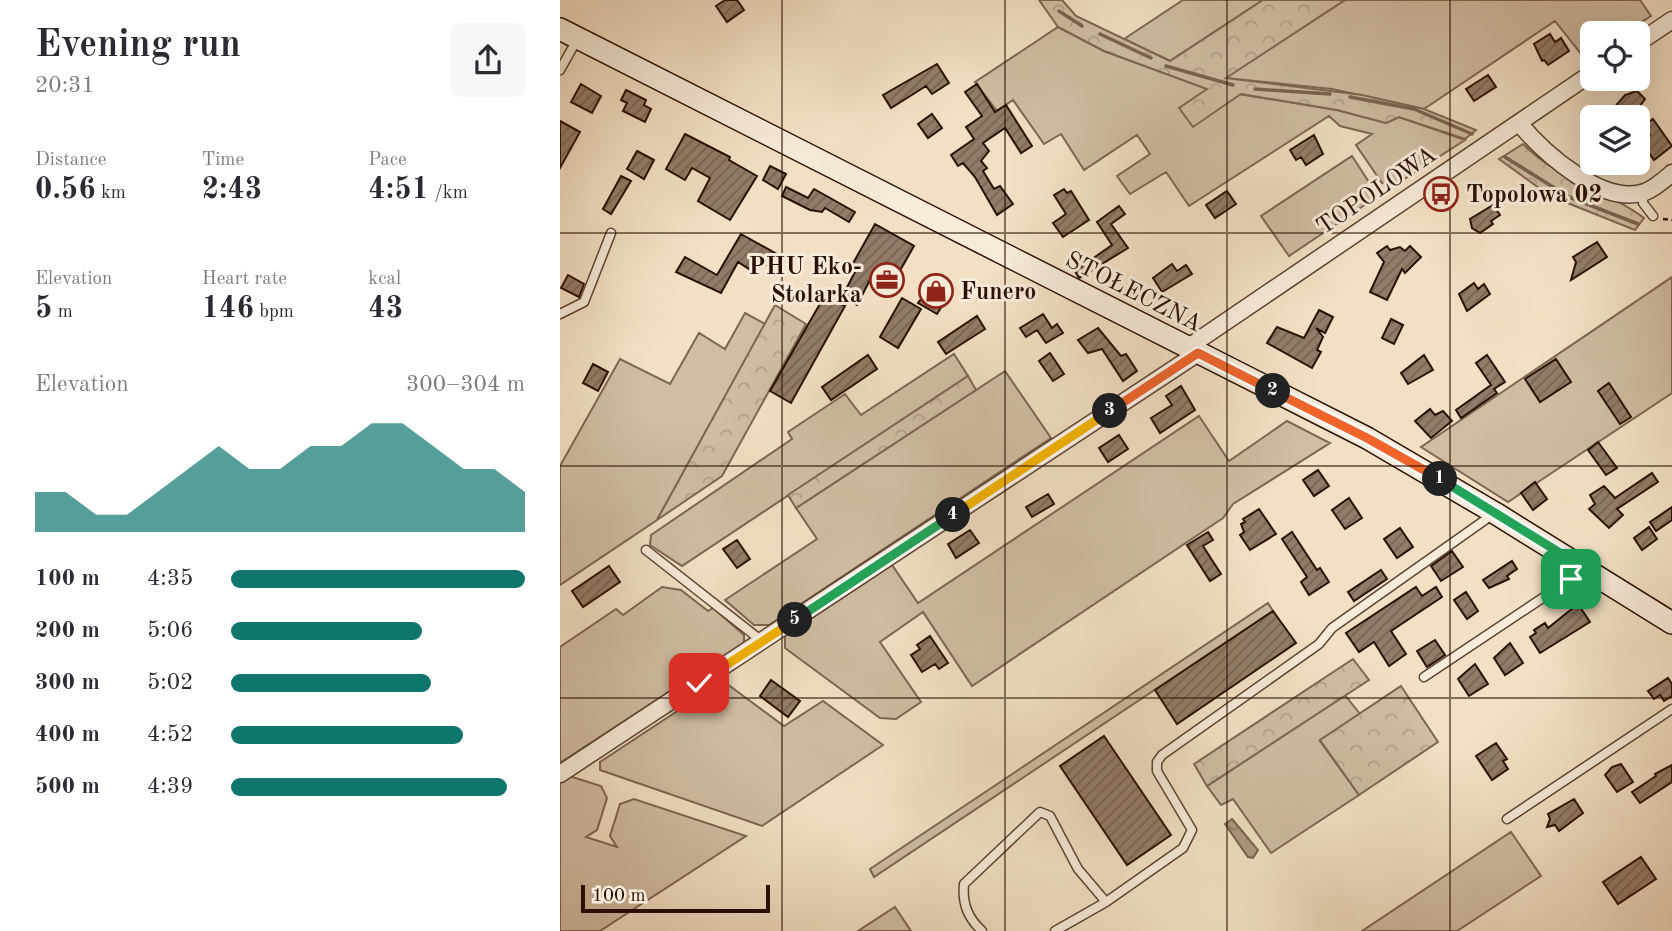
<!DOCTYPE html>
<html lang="en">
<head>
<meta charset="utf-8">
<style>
  body { margin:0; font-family:"Old Standard TT",serif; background:#f7f7f7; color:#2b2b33; height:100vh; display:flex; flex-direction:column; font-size:26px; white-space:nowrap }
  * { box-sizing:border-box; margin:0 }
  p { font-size:23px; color:#7c7c81 }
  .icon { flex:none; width:38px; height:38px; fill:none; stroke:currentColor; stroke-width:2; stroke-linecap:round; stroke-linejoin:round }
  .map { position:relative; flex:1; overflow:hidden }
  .panel { display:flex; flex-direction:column; background:#fff; width:560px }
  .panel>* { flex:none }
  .fabs { position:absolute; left:1020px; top:21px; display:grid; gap:14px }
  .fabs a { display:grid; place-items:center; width:70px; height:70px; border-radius:10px; background:#fff; box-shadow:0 7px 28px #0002; font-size:35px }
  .scale { position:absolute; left:21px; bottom:18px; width:189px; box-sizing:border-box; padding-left:7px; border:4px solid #2a1002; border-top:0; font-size:19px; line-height:24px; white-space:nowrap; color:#2a1002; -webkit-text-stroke:5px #f7ebd9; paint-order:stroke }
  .pin { position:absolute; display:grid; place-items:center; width:60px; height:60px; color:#fff; margin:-30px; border-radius:14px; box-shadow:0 4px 10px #0006 }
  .km { position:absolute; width:35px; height:35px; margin:-18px; border-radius:50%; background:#222; color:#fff; font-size:19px; line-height:35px; text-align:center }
  .round { display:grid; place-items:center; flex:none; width:74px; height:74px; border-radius:10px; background:#f7f7f7 }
  .overview { display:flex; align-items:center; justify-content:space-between; height:119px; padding:0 35px }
  h1 { font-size:38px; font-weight:700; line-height:52px }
  .stats { display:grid; grid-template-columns:repeat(3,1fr); gap:10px; height:119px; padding:7px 35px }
  .stats div { display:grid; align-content:center }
  .stats b { font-size:30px; font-weight:700 }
  .stats small { font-size:19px; font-weight:400 }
  .stats p { font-size:19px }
  .chart { height:196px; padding:14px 35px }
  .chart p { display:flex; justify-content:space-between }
  .chart svg { width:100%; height:126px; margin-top:7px; fill:#0f766e; opacity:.7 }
  ul { padding:0 35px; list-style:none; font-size:23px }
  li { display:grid; grid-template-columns:112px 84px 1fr; align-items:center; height:52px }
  li i { height:18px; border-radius:9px; background:#0f766e }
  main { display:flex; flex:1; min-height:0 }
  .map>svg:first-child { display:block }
  .green { fill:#d1bda3; stroke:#7e6652; stroke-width:2 }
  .forest { fill:url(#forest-crowns); stroke:#7e6652; stroke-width:2 }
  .water { fill:url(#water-ripples); stroke:#7a624f; stroke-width:2 }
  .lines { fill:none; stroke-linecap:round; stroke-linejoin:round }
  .stream { stroke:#7a624f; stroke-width:3.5 }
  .building { fill:url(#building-hatch); stroke:#2a1002; stroke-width:2 }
  .lane-casing { stroke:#5c4432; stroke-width:11 }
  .street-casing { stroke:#5c4432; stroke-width:19 }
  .secondary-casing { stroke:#2a1002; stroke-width:24 }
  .path { stroke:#2a1002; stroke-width:2.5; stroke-dasharray:5 3.5; stroke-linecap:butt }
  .lane { stroke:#f7ebd9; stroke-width:8 }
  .street { stroke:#f7ebd9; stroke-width:16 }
  .secondary { stroke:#f7ebd9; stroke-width:21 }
  .split-1-casing { stroke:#fff; stroke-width:14 }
  .split-2-casing { stroke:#fff; stroke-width:14 }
  .split-3-casing { stroke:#fff; stroke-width:14 }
  .split-4-casing { stroke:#fff; stroke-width:14 }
  .split-5-casing { stroke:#fff; stroke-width:14 }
  .split-6-casing { stroke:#fff; stroke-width:14 }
  .split-1 { stroke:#22a559; stroke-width:9 }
  .split-2 { stroke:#f0652b; stroke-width:9 }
  .split-3 { stroke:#f0652b; stroke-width:9 }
  .split-4 { stroke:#f5b400; stroke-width:9 }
  .split-5 { stroke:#22a559; stroke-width:9 }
  .split-6 { stroke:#f5b400; stroke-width:9 }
  .grid { fill:none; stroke:#2a1002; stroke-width:2; stroke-opacity:0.55 }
  .labels { text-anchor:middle; stroke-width:6; stroke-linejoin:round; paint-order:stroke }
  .street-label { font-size:24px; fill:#2a1002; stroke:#f7ebd9 }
  .poi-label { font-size:24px; font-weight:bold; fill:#2a1002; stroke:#f7ebd9; text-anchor:start }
</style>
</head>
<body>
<main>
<section class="panel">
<div class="overview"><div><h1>Evening run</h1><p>20:31</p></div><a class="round"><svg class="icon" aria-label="share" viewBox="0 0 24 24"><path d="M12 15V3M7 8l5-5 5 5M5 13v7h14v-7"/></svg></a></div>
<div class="stats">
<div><p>Distance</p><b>0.56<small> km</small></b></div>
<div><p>Time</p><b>2:43</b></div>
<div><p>Pace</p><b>4:51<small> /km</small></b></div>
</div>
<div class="stats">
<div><p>Elevation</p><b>5<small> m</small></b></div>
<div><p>Heart rate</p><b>146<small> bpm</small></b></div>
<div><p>kcal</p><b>43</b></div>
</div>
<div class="chart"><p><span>Elevation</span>300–304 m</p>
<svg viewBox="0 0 160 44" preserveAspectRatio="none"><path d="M0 44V30L10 30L20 38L30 38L40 30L50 22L60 14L70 22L80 22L90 14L100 14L110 6L120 6L130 14L140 22L150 22L160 30V44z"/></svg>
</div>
<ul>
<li><b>100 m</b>4:35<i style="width:100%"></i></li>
<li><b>200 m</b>5:06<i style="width:65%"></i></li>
<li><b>300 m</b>5:02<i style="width:68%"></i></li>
<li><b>400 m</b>4:52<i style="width:79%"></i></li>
<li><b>500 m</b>4:39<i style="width:94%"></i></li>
</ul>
</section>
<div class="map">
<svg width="1112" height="931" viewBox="0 0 1112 931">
  <defs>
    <pattern id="forest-crowns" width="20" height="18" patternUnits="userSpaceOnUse" patternTransform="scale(1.75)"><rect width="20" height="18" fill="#d1bda3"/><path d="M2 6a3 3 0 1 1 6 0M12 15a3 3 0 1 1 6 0" fill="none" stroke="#b4a18b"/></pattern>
    <pattern id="water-ripples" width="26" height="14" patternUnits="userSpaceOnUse" patternTransform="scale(1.75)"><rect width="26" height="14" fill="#af9982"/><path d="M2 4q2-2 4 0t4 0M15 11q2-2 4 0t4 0" fill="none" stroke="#8f7b68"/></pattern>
    <pattern id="building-hatch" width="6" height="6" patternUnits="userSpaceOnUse" patternTransform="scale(1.75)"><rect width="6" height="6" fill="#937c67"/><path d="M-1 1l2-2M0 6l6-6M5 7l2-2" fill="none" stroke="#786453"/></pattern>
  </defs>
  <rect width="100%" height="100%" fill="#f3e0c4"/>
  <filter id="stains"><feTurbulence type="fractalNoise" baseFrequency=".00286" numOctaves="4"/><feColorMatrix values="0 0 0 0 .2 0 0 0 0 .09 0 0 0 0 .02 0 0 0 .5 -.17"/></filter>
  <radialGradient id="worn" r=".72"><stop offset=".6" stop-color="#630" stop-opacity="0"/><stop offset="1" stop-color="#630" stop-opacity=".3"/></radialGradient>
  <path class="green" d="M623 0H703L610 61 564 39Z
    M785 0H1080L1091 16 1064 33H1032V54L1025 59 995 21 864 109 772 89 665 78Z
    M498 27 544 51 648 89 777 110 826 123 839 117 905 140 835 185 822 183 796 145 812 134 780 126 769 116 629 206 606 172 570 194 557 176 590 154 577 135 524 170 501 134 484 144 453 100 437 111 415 82Z
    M792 156 818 196 729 256 701 216Z
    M1112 277V393L948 502 861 447Z
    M185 313 205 324 97 520 0 585V466L60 359 110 384 139 333 165 349Z
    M394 354 408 376 122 566 90 545 91 535 232 439 228 432 285 394 301 415Z
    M445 371 491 438 209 625H194L165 600 257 539 236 508Z
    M639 416 669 461 727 421 770 443 673 504 663 518 412 686 363 612 320 642 361 702 336 719 320 718 225 648V636L332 565 358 603Z
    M102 587 121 590 148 611 153 608 184 635V643L0 763V647L56 609 63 615Z
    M708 603 713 611 314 877 310 869Z
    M163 681 224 726 263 701 323 745 202 826 40 770V762Z
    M785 695 800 714 760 741 799 795 711 853 673 799 661 805 647 786Z
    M6 775 41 786 47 798 37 830 26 837 57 847 50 836 60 804 74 799 186 836 40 931H0V779Z
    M951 832 981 876 897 931H802Z
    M335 907 351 931H298Z"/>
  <path class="forest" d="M479 0H502L516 16 610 61 703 0H785L666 78 802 95 864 109 916 130 905 139 839 117 826 123 777 110 681 94 633 127 619 108 647 89 544 51 498 27Z
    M963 144C1001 182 1044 188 1084 218L1075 230 990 196 939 159Z
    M215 305 246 324 162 476 97 520Z
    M408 376 416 390 236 508 228 495Z
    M793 659 809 680 647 786 634 764Z
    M841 686 878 742 799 795 760 740Z"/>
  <path class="water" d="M672 819 698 850 693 858 688 857 665 824Z"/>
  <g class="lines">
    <path class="stream" d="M499 11 522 26
      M540 34 591 58
      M606 66 673 85
      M695 89 770 94
      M790 97 854 109 912 134
      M945 157 1009 197 1078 224"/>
  </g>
  <path class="building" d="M165 0H177L184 10 167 22 156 6Z
    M990 34 995 42 1001 38 1009 51 988 65 984 60 982 61 974 44Z
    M377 64 389 83 372 94 366 86 331 108 323 95Z
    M928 75 936 87 914 101 906 89Z
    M21 84 41 96 32 113 11 102Z
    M417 84 435 112 446 105 472 146 461 153 445 128 423 143 429 151 421 161 427 168 423 171 434 189 440 186 453 204 437 215 415 177 403 163 398 166 391 155 414 139 406 127 422 116 405 92Z
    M66 90 86 100 84 105 91 109 85 122 63 111 67 103 61 100Z
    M1077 91 1085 99 1072 117H1046L1065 95Z
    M372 114 382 128 368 138 358 124Z
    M1093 119 1112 146 1094 160 1084 146 1089 143 1086 138 1090 135 1083 126Z
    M0 121 20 132 0 168Z
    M125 134 170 157 169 160 197 176 170 220 138 201 150 178 132 168 125 180 106 169Z
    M754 135 763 154 746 165 741 157 736 160 730 150Z
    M77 151 94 160 84 179 67 169Z
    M210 166 226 174 218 189 203 180Z
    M61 176 71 181 51 214 43 209Z
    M226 187 248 198 254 189 295 212 289 222 265 208 262 212 250 210 222 196Z
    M504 189 507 193 511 191 529 220 503 237 493 223 506 214 494 195Z
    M667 191 676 204 655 218 646 205Z
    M933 205 940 215 931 221 933 224 920 233 912 228 910 219Z
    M559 206 565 214 551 224 568 248 519 278 515 271 552 245 537 222Z
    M315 224 354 246 334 281 320 284 311 278 297 305 282 297 296 270 291 267Z
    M181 234 224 258 217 271 195 259 189 269 178 262 161 293 116 272 125 257 157 275Z
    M1037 242 1047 257 1011 280 1016 262 1013 257Z
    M827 246 830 250 840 247 845 251 850 246 861 257 845 273 842 269 827 300 810 292 824 262 817 253Z
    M612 264 617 271 626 265 632 274 602 292 593 278Z
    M8 275 24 284 19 297 1 288Z
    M376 280 392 290 377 314 358 303Z
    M914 283 918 289 924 284 930 294 907 311 899 294Z
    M265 295 285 306 231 403 210 391Z
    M342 298 361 309 338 348 320 337Z
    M759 310 773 317 765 333 756 328 763 337 757 350 761 352 752 368 707 343 717 327 744 338Z
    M483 314 492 328 497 324 503 333 486 343 477 330 466 337 460 328Z
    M417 316 425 329 386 354 378 342Z
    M831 319 843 325 834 344 822 338Z
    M538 328 561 356 566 354 577 371 563 381 542 349 528 353 518 340Z
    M490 353 504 374 493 381 479 361Z
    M308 355 317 369 271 400 262 387Z
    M864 355 873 370 848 384 841 373Z
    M927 355 945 382 934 389 937 393 901 418 896 410 931 385 916 363Z
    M996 359 1011 382 980 402 965 379Z
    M33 364 48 372 38 391 23 383Z
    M1049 383 1071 417 1060 424 1038 391Z
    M621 386 635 410 600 433 591 418 612 405 606 396Z
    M870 409 875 415 883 411 892 421 871 438 855 421Z
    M559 435 568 449 548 462 539 448Z
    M1038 442 1057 468 1046 475 1028 450Z
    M758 470 769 486 754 496 743 480Z
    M1092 473 1098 482 1057 509 1063 515 1049 528 1029 509 1035 504 1030 495 1044 486 1055 498Z
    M975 482 987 499 973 510 961 493Z
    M488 494 494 504 472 517 466 507Z
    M789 498 802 518 785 529 772 510Z
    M1112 507V520L1096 531 1090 522Z
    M699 509 716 534 690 550 680 535 684 532 681 524 685 522 683 519Z
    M1089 527 1097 539 1082 550 1074 538Z
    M840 528 853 547 837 558 824 539Z
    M410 530 419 543 396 558 388 544Z
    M648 532 653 540 643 546 661 574 650 581 627 545Z
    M732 532 757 570 760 568 769 582 749 595 741 582 747 577 722 539Z
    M177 540 190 559 177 568 163 549Z
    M892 551 903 567 881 581 871 566Z
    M952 561 957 569 947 576 949 579 929 588 923 580Z
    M49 566 60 582 23 607 12 591Z
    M821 570 827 579 794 601 788 592Z
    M856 587 862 596 876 587 882 597 831 631 846 654 829 666 814 642 799 652 786 633Z
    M906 592 918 611 907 619 894 600Z
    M1018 604 1030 622 980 653 970 637 976 633 974 630 985 623 988 628Z
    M713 611 736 643 617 724 595 690Z
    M370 636 388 663 379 669 375 664 362 672 351 655 360 649 357 645Z
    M875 640 885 655 867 667 857 651Z
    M950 643 963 663 945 675 934 658Z
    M915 664 928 684 909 696 898 679Z
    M1108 678 1112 684V696L1104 701 1100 695 1094 699 1088 691Z
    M211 680 240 701 228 717 200 696Z
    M544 736 611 835 567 865 500 766Z
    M936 743 947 759 943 761 948 769 932 780 916 756Z
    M1061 764 1073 782 1057 792 1045 775 1052 767Z
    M1112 765V782L1080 803 1072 792 1096 776 1095 774Z
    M1014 799 1023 813 999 831 995 825 987 827 990 819 988 814Z
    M1081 857 1096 879 1058 904 1043 882Z"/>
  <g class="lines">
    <g class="lane-casing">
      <path id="lane" d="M0 70 18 38
        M1083 193V203L1093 216
        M0 314 24 302 51 233
        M86 550 202 641
        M864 677 1023 571
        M947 819 1112 709
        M422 931C408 918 402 904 404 884L480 812 490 816 518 869 546 902
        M495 931 546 902 623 848 632 830 597 771V762L602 755 759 644 772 628 932 515"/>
    </g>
    <g class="street-casing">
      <path id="street" d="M1078 43 1112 20
        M959 123C983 152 1043 207 1085 192 1095 188 1104 180 1112 173
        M627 348 1032 73
        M0 774 638 353"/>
    </g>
    <g class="secondary-casing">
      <path id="secondary" d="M0 29 807 438 935 513 1112 623"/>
    </g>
    <path class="path" d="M1103 219 1112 220"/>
    <use href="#lane" class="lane"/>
    <use href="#street" class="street"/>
    <use href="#secondary" class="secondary"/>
  </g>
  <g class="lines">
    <g class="split-1-casing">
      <path id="split-1" d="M880 479 1026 569 1011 579"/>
    </g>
    <g class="split-2-casing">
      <path id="split-2" d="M713 391 807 438 880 479"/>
    </g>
    <g class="split-3-casing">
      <path id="split-3" d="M550 411 638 353 713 391"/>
    </g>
    <g class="split-4-casing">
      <path id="split-4" d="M393 515 550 411"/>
    </g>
    <g class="split-5-casing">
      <path id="split-5" d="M235 620 393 515"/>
    </g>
    <g class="split-6-casing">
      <path id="split-6" d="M139 683 235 620"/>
    </g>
    <use href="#split-1" class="split-1"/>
    <use href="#split-2" class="split-2"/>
    <use href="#split-3" class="split-3"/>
    <use href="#split-4" class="split-4"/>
    <use href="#split-5" class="split-5"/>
    <use href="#split-6" class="split-6"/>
  </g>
  <path class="grid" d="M222 0V931M445 0V931M667 0V931M890 0V931M0 233H1112M0 466H1112M0 698H1112"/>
  <defs>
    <g id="bus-ring" transform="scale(1.75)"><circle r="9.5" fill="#f7ebd9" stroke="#8f2418" stroke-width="1.5"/><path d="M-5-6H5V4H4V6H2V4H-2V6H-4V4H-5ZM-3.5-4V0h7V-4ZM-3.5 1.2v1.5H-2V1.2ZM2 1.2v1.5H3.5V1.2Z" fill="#8f2418"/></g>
    <g id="office-ring" transform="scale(1.75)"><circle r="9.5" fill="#f7ebd9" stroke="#8f2418" stroke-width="1.5"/><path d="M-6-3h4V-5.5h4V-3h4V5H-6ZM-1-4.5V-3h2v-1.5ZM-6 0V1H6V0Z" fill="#8f2418"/></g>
    <g id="shop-ring" transform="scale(1.75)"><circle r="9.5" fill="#f7ebd9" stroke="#8f2418" stroke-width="1.5"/><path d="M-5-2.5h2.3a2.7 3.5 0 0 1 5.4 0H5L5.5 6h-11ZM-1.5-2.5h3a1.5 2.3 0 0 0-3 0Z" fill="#8f2418"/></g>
  </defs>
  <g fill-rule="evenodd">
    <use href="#bus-ring" x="881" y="194"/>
    <use href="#office-ring" x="327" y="280"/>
    <use href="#shop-ring" x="376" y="291"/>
  </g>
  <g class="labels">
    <g class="street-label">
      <text transform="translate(816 190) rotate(-34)" y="8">TOPOLOWA</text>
      <text transform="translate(574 291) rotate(27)" y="8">STOŁECZNA</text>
    </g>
    <g class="poi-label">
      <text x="906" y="202">Topolowa 02</text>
      <text x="302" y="274" text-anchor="end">PHU Eko-<tspan x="302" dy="28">Stolarka</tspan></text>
      <text x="400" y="299">Funero</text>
    </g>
  </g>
  <rect width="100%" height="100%" filter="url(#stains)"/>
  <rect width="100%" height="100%" fill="url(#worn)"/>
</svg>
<div class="fabs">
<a><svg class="icon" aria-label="locate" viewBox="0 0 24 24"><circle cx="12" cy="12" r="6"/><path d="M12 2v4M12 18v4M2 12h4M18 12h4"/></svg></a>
<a><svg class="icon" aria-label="layers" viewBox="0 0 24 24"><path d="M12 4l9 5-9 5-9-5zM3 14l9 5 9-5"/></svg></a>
</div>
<div class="scale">100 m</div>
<div class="pin" style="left:1011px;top:579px;background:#1e9e55"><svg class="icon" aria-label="arrive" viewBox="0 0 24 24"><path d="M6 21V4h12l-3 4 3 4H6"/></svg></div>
<div class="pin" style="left:139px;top:683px;background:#d93025"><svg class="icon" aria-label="check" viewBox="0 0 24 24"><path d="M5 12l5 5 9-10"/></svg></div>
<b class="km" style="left:880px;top:479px">1</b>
<b class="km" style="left:713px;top:391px">2</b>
<b class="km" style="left:550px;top:411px">3</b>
<b class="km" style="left:393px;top:515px">4</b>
<b class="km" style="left:235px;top:620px">5</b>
</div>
</main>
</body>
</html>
